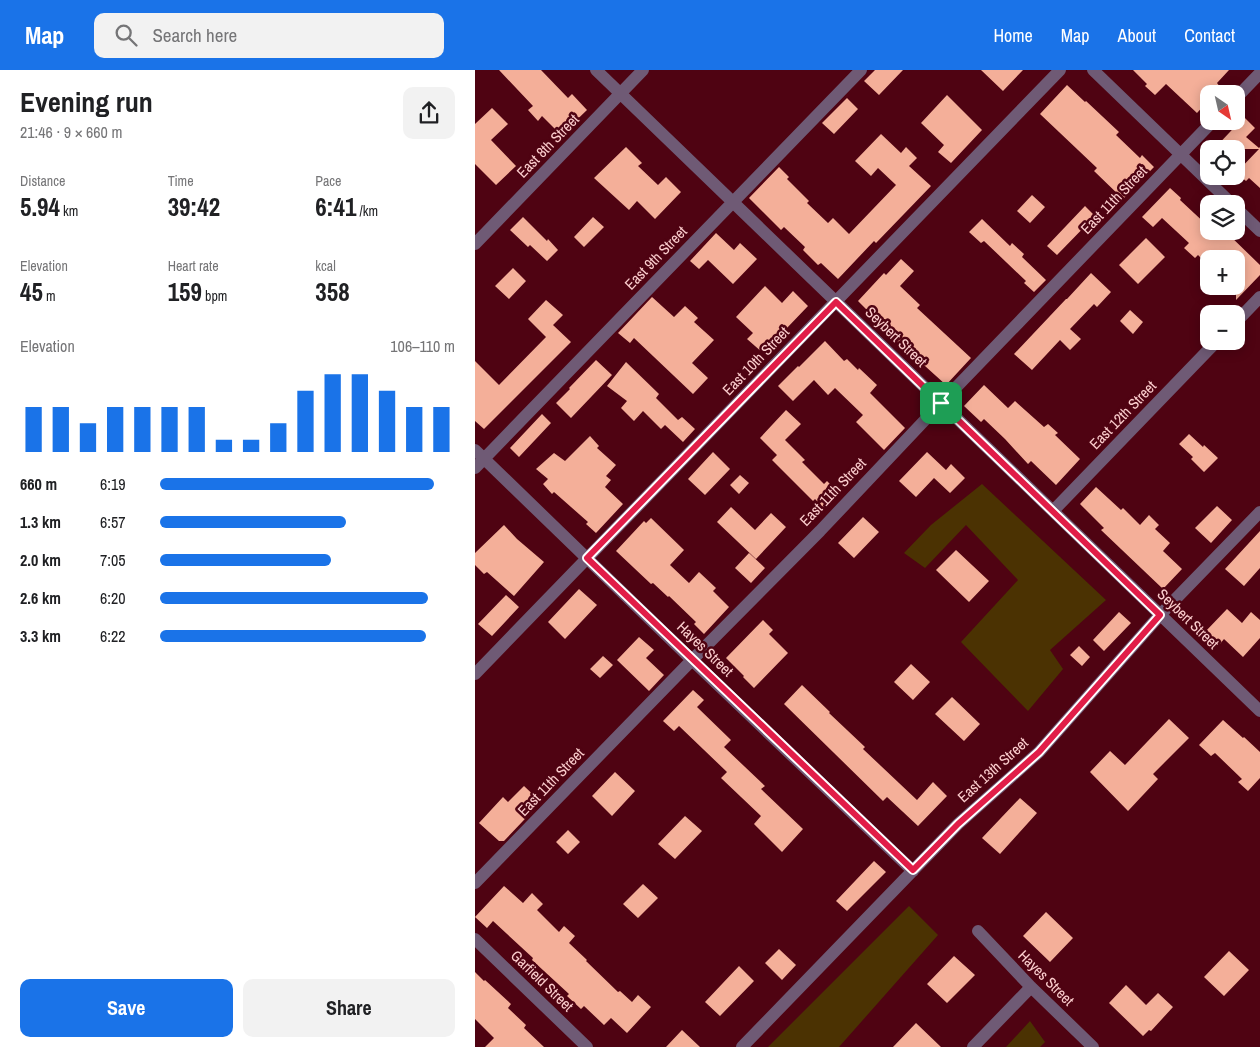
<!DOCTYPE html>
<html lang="en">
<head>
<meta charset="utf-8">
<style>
  body { margin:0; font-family:"Archivo Narrow",sans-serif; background:#f2f2f2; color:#202124; height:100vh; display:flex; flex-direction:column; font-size:19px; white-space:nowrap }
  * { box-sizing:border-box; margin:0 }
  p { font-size:16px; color:#757577 }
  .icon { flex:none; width:28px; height:28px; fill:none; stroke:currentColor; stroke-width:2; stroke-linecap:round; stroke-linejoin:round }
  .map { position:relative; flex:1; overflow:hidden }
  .side { display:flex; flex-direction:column; background:#fff; width:475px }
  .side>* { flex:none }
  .needle { width:32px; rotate:146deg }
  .buttons { position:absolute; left:725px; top:15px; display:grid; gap:10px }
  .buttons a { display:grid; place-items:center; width:45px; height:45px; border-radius:10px; background:#fff; box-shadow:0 2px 12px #0003; font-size:25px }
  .pin { position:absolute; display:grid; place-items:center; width:42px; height:42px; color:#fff; margin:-21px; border-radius:10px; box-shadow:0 2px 8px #0006 }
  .round { display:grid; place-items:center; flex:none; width:52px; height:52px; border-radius:10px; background:#f2f2f2 }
  .headline { display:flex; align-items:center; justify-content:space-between; height:85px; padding:0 20px }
  h1 { font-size:28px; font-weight:700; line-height:38px }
  .metrics { display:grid; grid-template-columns:repeat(3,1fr); gap:8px; height:85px; padding:5px 20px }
  .metrics div { display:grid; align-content:center }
  .metrics b { font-size:25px; font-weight:700 }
  .metrics small { font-size:14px; font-weight:400 }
  .metrics p { font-size:14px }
  .chart { height:140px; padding:10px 20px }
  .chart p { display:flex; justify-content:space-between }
  .chart svg { width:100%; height:90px; margin-top:5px; stroke:#1a73e8; stroke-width:6 }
  .button { display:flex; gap:10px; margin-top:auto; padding:10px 20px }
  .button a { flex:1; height:58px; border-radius:10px; background:#1a73e8; color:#fff; font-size:20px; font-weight:700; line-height:58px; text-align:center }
  .button a+a { background:#f2f2f2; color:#202124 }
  ul { padding:0 20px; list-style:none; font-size:16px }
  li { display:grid; grid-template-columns:80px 60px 1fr; align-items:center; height:38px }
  li i { height:12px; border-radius:6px; background:#1a73e8 }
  header { display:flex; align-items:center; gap:30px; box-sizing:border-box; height:70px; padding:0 25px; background:#1a73e8; color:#fff }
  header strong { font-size:24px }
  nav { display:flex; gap:28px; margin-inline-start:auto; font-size:18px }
  .search { width:350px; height:45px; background:#f2f2f2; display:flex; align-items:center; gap:12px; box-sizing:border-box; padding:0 18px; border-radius:10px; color:#757577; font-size:19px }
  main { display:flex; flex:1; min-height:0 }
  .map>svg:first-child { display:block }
  .green { fill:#4b3202 }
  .building { fill:#f4af99 }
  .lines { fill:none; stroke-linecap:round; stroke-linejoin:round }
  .minor { stroke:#6f5a75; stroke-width:12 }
  .route-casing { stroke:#fff; stroke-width:10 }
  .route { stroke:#e11d48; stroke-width:6 }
  .labels { text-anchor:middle; stroke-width:5; stroke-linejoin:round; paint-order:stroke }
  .street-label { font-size:15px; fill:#fccece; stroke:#4f0312 }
</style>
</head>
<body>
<header>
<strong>Map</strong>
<div class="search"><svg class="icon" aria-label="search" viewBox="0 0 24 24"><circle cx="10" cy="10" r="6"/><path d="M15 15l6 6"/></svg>Search here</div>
<nav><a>Home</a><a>Map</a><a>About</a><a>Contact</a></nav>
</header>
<main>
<section class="side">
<div class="headline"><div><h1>Evening run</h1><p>21:46 · 9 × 660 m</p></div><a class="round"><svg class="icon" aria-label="share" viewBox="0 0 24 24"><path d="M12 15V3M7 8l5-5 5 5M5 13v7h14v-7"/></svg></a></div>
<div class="metrics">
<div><p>Distance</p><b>5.94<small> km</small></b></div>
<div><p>Time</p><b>39:42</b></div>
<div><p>Pace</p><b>6:41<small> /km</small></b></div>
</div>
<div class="metrics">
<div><p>Elevation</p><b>45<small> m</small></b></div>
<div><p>Heart rate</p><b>159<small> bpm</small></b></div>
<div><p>kcal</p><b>358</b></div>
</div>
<div class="chart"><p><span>Elevation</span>106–110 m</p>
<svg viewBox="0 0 160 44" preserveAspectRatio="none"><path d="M5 44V22M15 44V22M25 44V30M35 44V22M45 44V22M55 44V22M65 44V22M75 44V38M85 44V38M95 44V30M105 44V14M115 44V6M125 44V6M135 44V14M145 44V22M155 44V22"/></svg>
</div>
<ul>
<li><b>660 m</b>6:19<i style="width:93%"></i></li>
<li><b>1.3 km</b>6:57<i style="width:63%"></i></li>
<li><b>2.0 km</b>7:05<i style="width:58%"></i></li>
<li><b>2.6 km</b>6:20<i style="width:91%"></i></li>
<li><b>3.3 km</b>6:22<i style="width:90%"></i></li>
</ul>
<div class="button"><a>Save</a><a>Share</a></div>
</section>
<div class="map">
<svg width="785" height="977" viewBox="0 0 785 977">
  <rect width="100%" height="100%" fill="#4f0312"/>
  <path class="green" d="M507 414 631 530 575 580 588 599 553 641 486 572 543 510 491 455 450 498 429 483 456 455Z
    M434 836 463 865 364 977H293Z
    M555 951 570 972 565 977H531Z"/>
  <path class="building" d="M24 0H66L93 28 97 24 112 40 86 65 67 46 63 51 53 40 58 36Z
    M400 0H428L404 25 389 11Z
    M506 0H548L528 21Z
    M658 0H754L742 13 745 17 738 24H734V29L731 31 732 32 722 43 691 14 680 25 670 16 672 14Z
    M592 15 610 32 611 31 644 62 641 65 665 88 667 85 679 97 648 129 619 101 622 98 565 44Z
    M472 25 507 60 476 93 463 82 469 75 446 53Z
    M372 28 383 39 359 64 347 53Z
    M17 38 33 54 16 70 41 96 21 115 0 94V54Z
    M769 47 780 58 771 67 784 78 785 77V118L774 108 771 111 761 103 784 79H739Z
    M406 64 426 83 431 77 442 88 434 96 456 116 401 173 399 171 363 209 346 193 343 195 328 180 330 177 309 157 306 160 274 128 304 97 314 107 312 109 334 131 332 133 353 153 358 148 374 164 421 115 403 98 396 106 380 91Z
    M151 77 167 93 163 96 183 115 191 107 206 122 180 149 162 131 154 140 119 108Z
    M695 118 706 128 705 130 734 157V161H750L785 195V205L761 230V189H727L723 185 720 188 709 178 714 173 687 148 678 157 667 147Z
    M557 125 570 137 555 153 542 141Z
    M610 136 620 146 582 185 572 176Z
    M48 147 72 171 73 169 83 180 72 191 55 175 53 177 35 160Z
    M118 147 129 157 109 177 99 167Z
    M507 149 535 176 537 173 549 184 547 187 571 210 559 222 549 213 551 211 509 171 506 173 494 162Z
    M241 163 259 180 265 173 282 189 258 214 233 190 224 199 215 191Z
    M671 168 690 187 663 214 644 195Z
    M426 189 439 201 425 216 445 235 442 238 496 288 471 315 450 296 422 272 426 268 394 238 392 240 383 231 409 203 411 205Z
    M38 198 51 211 34 229 20 216Z
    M616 203 636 222 622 237 619 234 595 259 606 269 595 280 585 270 557 300 539 284 591 229H592Z
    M290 216 307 233 318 221 333 236 288 283 272 269 278 263 261 247Z
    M177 227 199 247 210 236 223 248 219 252 239 270 217 293 233 308 218 324 159 268 155 273 143 263Z
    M71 230 88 245 78 255 96 272 9 359 0 351V291L24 315 71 267 53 249Z
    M655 240 668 252 658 264 645 251Z
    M350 271 369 291 372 289 383 300 384 298 402 315 395 323 430 358 409 380 381 352 388 345 360 318 353 325 339 310 318 331 303 316 323 296 324 297Z
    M121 290 137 305 96 348 81 333 95 319 94 318Z
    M151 292 184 324 181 328 203 350 207 347 220 359 208 372 190 355 186 359 168 341 159 351 146 338 152 331 132 316Z
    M509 315 533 338 540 331 569 357 573 354 583 363 580 365 605 389 581 415 556 391 553 394 530 369 509 349 506 352 489 336Z
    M311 340 326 354 310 370 330 390 327 392 349 414 352 411 364 423 349 438 340 429 338 431 297 390 302 385 285 368Z
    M67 344 76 353 44 387 35 378Z
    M714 364 728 377 729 375 743 388 729 402 716 389 718 387 704 374Z
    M115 366 124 376 122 378 141 395 131 406 136 410 130 417 148 434 121 463 111 454 113 452 79 422 77 424 68 414 73 409 61 399 79 383 90 391Z
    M238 382 255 399 230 425 213 409Z
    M452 382 471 400 476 394 490 408 475 423 459 408 441 427 424 411Z
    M265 405 274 413 264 424 255 415Z
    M621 417 646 440 648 438 665 455 674 445 684 455 680 459 695 473 688 481 707 499 688 519 626 460 629 458 605 434Z
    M742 436 757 450 736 473 720 458Z
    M256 437 280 460 296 443 311 457 281 489 242 452Z
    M388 447 404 462 379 488 363 473Z
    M176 448 209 480 195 495 214 513 224 502 241 518 238 521 254 537 229 564 219 554 221 552 194 526 193 527 178 513 176 514 141 481 169 451 171 453Z
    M29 455 42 469 69 492 39 526 12 502 9 504 0 495V483Z
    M785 461V498L769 516 750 499Z
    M481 480 514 511 494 532 461 500Z
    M274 483 290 498 276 513 260 498Z
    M104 519 122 535 90 569 73 552Z
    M31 525 44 537 17 566 3 554Z
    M752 539 767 553 776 542 785 550V568L768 587 749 569 744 575 730 562Z
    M644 542 656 553 629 581 618 570Z
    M288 550 298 560 294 564 313 583 279 618 268 607 269 606 251 588Z
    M164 567 179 580 171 588 189 605 174 621 142 590Z
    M604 576 615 587 607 596 595 585Z
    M128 586 138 595 125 608 115 599Z
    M436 594 455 612 438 630 419 612Z
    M327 615 355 642 354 643 390 677 388 679 442 730 458 712 472 726 443 756 412 727 408 731 309 634Z
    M218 620 229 630 222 637 256 670 249 677 290 716 286 719 328 759 307 782 279 754 286 746 246 708 252 702 204 656 199 661 188 651Z
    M477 627 505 654 489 671 460 644Z
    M694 649 714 668 678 704 683 709 653 741 615 702 635 681 650 695Z
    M748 650 768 668 769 667 785 682V708L773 721 763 712 767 709 740 683 736 686 724 675Z
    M140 702 160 721 137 746 117 726Z
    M49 716 66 732 29 771H24L4 753 28 727 33 732Z
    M545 728 562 743 525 784 507 768Z
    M210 746 227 761 200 789 183 774Z
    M93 760 105 772 93 784 81 772Z
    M399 791 411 802 372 841 361 831Z
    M168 814 183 828 163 848 148 834Z
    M29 816 48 833 57 823 68 834 62 840 84 862 89 856 100 866 94 873 112 890 111 891 143 922 145 921 157 932 163 925 176 937 152 963 136 948 129 955 109 936 106 939 92 926 94 924 57 890 58 888 18 851 12 858 0 847Z
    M571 842 598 868 575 892 548 866Z
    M304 879 321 895 307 910 290 893Z
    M754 881 774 900 749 926 729 907Z
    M479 886 500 905 472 933 452 914Z
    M264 896 279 911 245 946 230 932Z
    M0 902 9 911 10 910 36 934 33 938 51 955 49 958 69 977H10L19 968 0 949Z
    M651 915 671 935 683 923 698 937 676 961 674 960 668 966 634 933Z
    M441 953 466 977H418Z
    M207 960 225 977H191Z"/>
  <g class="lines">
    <path class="minor" d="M121 0 785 641
      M618 0 757 134
      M761 28 785 3
      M761 138 785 161
      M0 174 168 0
      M761 252 785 227
      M0 380 217 590 438 801
      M0 398 386 0
      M578 441 742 271
      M0 604 585 0
      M0 813 217 590 345 461 466 333 738 51
      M503 861 556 917 618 977
      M0 869 112 977
      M267 977 483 754 564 682 685 545 785 442
      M498 977 556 917"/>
  </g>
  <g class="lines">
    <g class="route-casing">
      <path id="route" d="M361 232 685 545 564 682 483 754 438 800 112 488Z"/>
    </g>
    <use href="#route" class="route"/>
  </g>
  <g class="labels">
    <g class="street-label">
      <text transform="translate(73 76) rotate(-46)" y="5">East 8th Street</text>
      <text transform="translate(639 130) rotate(-46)" y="5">East 11th Street</text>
      <text transform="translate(181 188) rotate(-46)" y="5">East 9th Street</text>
      <text transform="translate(421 267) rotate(44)" y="5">Seybert Street</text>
      <text transform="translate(281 291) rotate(-46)" y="5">East 10th Street</text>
      <text transform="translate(648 345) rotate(-46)" y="5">East 12th Street</text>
      <text transform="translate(358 422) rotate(-46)" y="5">East 11th Street</text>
      <text transform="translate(713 549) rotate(44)" y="5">Seybert Street</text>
      <text transform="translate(230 579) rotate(44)" y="5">Hayes Street</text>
      <text transform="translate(518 700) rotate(-42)" y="5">East 13th Street</text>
      <text transform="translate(76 712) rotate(-46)" y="5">East 11th Street</text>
      <text transform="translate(571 908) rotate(45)" y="5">Hayes Street</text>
      <text transform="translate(67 911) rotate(44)" y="5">Garfield Street</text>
    </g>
  </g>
</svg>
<div class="buttons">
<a><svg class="needle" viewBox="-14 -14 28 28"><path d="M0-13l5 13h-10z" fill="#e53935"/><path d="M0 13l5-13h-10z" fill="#757577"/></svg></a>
<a><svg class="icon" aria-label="locate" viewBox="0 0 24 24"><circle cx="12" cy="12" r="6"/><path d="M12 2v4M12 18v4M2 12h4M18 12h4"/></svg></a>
<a><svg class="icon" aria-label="layers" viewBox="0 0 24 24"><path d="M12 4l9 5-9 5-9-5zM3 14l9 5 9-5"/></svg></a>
<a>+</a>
<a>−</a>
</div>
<div class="pin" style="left:466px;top:333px;background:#1e9e55"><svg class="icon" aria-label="arrive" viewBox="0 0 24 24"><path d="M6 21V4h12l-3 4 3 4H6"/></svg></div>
</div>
</main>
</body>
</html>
